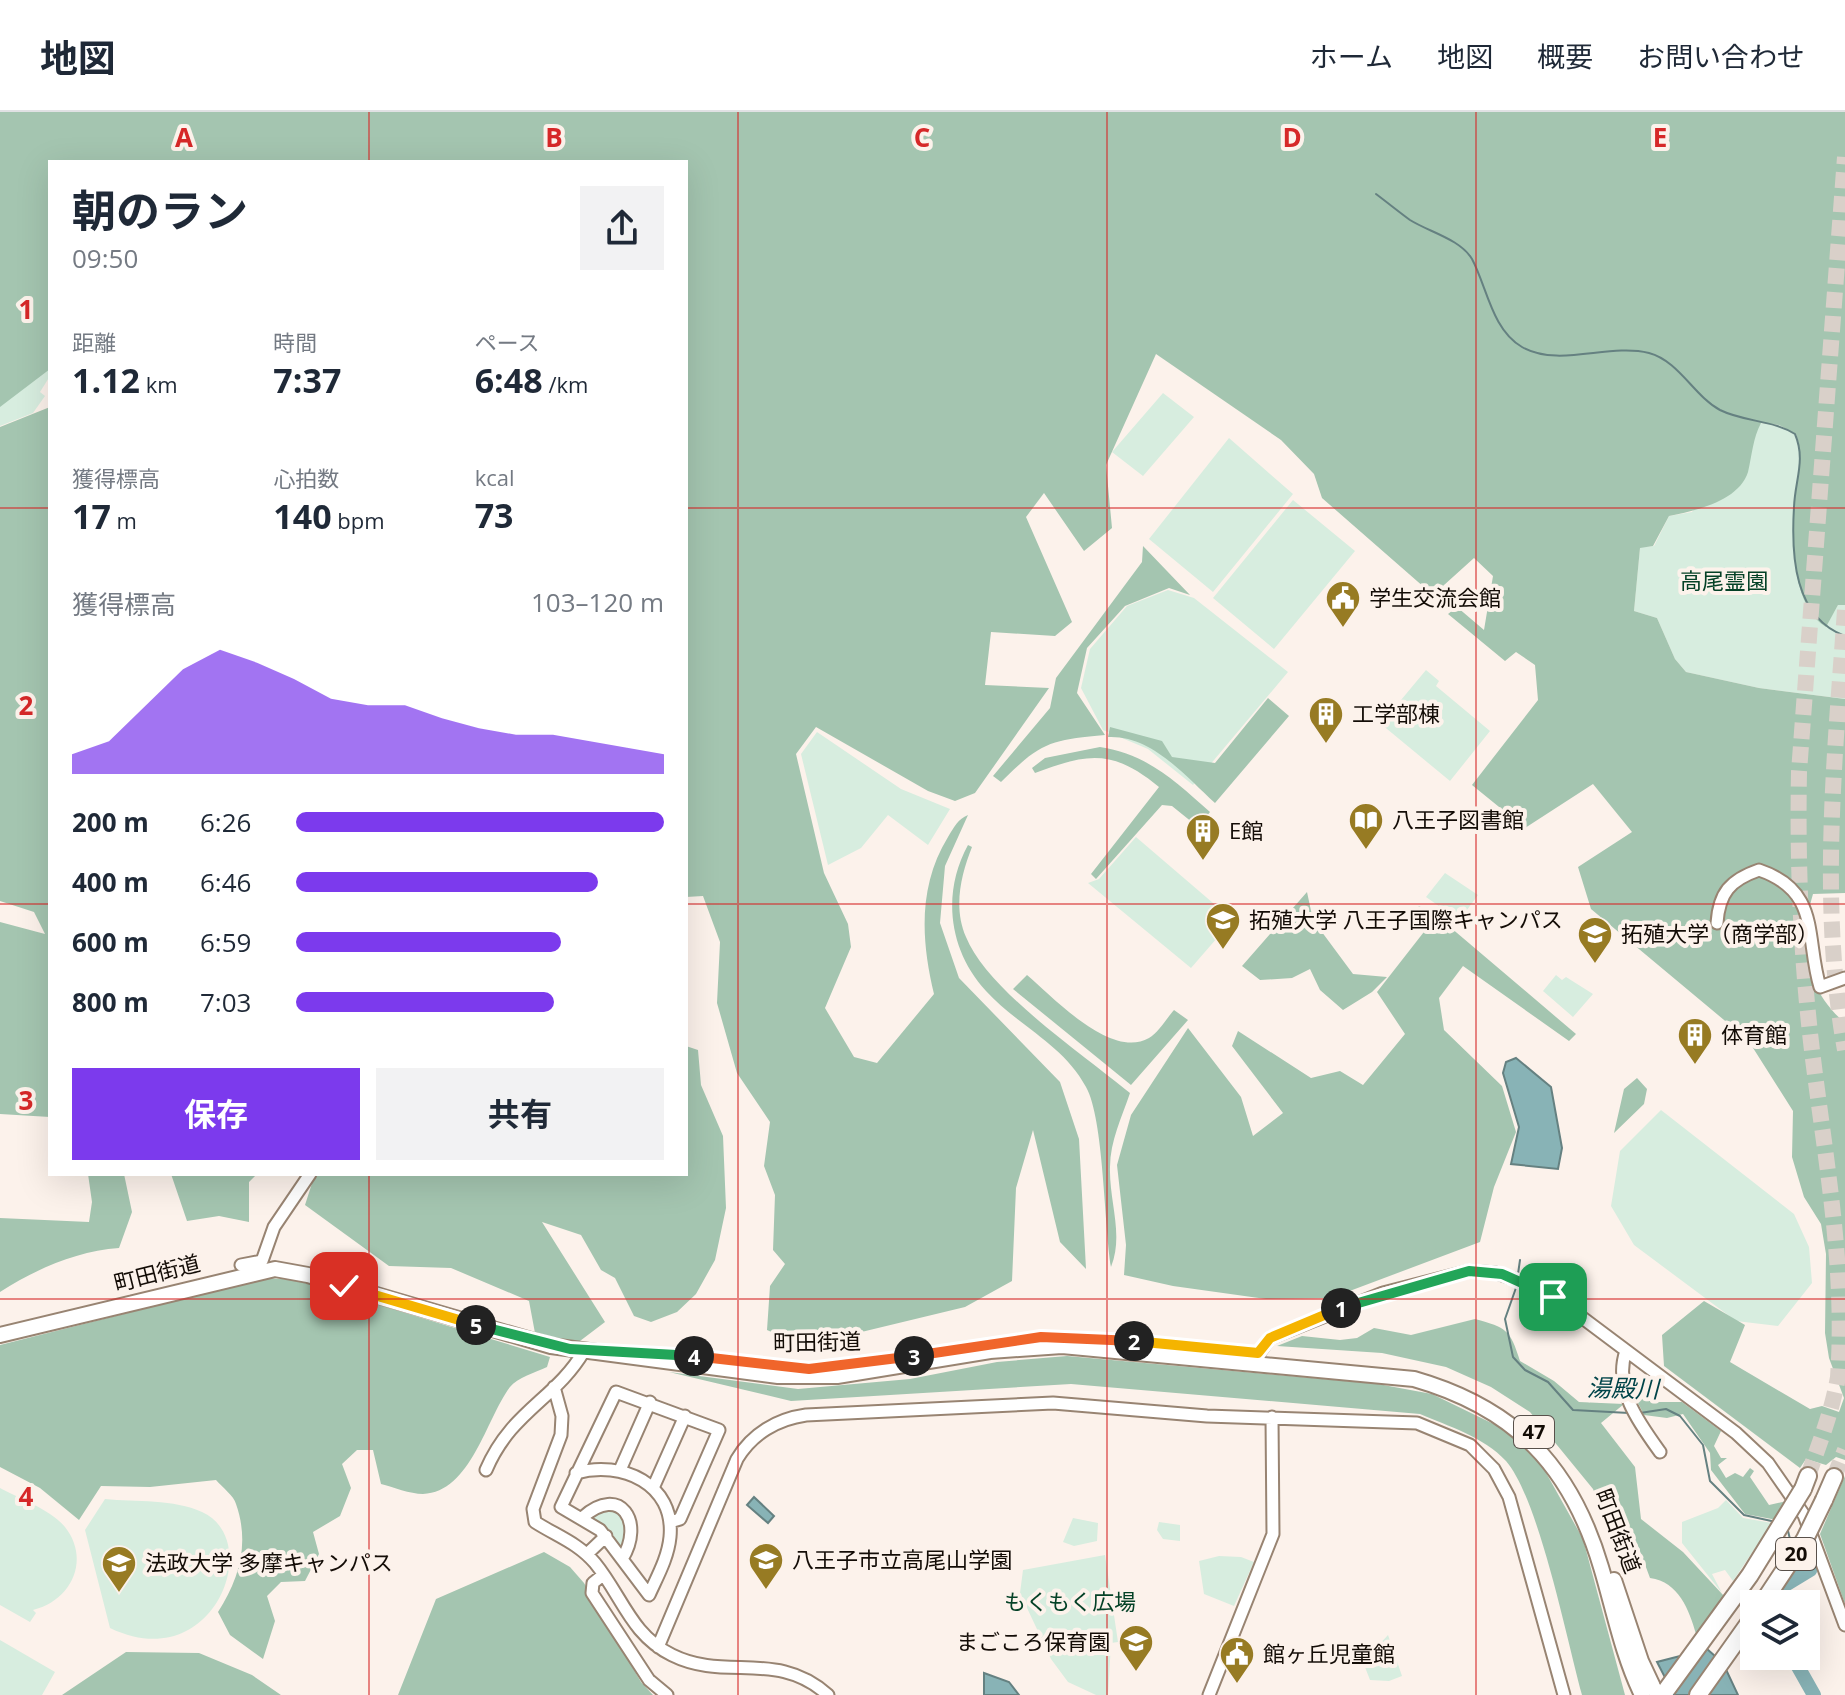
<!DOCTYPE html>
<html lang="ja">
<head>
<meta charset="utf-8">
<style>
  body { margin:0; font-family:"Open Sans","Noto Sans JP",sans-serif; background:#f2f2f3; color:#1f2937; height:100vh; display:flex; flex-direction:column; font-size:30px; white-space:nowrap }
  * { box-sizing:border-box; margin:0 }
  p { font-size:26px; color:#747a83 }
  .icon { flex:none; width:44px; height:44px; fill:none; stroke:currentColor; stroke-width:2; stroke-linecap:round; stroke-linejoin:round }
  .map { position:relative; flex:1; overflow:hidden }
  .details { position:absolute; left:48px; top:48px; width:640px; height:1016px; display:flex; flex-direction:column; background:#fff; border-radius:0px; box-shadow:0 8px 32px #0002 }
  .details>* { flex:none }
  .buttons { position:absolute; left:1740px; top:1478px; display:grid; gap:16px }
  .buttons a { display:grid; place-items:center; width:80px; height:80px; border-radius:0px; background:#fff; box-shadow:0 8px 32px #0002; font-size:40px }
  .pin { position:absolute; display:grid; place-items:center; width:68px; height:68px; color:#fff; margin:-34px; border-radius:16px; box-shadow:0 4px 12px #0006 }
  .km { position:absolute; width:40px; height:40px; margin:-20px; border-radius:50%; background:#222; color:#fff; font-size:22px; line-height:40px; text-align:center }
  .round { display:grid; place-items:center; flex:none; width:84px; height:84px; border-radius:0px; background:#f2f2f3 }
  .summary { display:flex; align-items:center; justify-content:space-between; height:136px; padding:0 24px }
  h1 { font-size:44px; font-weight:700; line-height:60px }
  .stats { display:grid; grid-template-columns:repeat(3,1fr); gap:12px; height:136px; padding:8px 24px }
  .stats div { display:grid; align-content:center }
  .stats b { font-size:34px; font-weight:700 }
  .stats small { font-size:22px; font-weight:400 }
  .stats p { font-size:22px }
  .chart { height:224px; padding:16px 24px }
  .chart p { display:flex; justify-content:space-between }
  .chart svg { width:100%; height:144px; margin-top:8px; fill:#7c3aed; opacity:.7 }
  .cta { display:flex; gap:16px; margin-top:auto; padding:16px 24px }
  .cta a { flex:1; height:92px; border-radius:0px; background:#7c3aed; color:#fff; font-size:32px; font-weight:700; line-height:92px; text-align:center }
  .cta a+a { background:#f2f2f3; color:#1f2937 }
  ul { padding:0 24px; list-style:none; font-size:26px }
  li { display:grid; grid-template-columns:128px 96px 1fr; align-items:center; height:60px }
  li i { height:20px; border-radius:10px; background:#7c3aed }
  header { display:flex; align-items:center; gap:48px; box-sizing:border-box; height:112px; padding:0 40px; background:#fff; border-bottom:2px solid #e0e1e3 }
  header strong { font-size:38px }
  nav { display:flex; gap:44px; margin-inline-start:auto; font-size:28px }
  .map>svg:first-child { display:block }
  .green { fill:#d7eddf }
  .forest { fill:#a4c5b0 }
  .water { fill:#88b3b6; stroke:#658181; stroke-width:2 }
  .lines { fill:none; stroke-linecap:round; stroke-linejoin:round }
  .stream { stroke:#658181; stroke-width:2 }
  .river { stroke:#88b3b6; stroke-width:14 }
  .highway-tunnel { stroke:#d9d0c9; stroke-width:16; stroke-dasharray:16 8; stroke-linecap:butt }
  .minor-casing { stroke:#988472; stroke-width:15 }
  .major-casing { stroke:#988472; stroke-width:18 }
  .highway-casing { stroke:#988472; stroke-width:20 }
  .minor { stroke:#fff; stroke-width:11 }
  .major { stroke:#fff; stroke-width:14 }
  .highway { stroke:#fff; stroke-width:16 }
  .highway-bridge-casing { stroke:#988472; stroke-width:20; stroke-linecap:butt }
  .highway-bridge { stroke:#fff; stroke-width:16 }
  .split-1-casing { stroke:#fff; stroke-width:16 }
  .split-2-casing { stroke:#fff; stroke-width:16 }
  .split-3-casing { stroke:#fff; stroke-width:16 }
  .split-4-casing { stroke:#fff; stroke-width:16 }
  .split-5-casing { stroke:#fff; stroke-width:16 }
  .split-6-casing { stroke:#fff; stroke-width:16 }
  .split-1 { stroke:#22a559; stroke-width:10 }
  .split-2 { stroke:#f5b400; stroke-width:10 }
  .split-3 { stroke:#f0652b; stroke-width:10 }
  .split-4 { stroke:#f0652b; stroke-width:10 }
  .split-5 { stroke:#22a559; stroke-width:10 }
  .split-6 { stroke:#f5b400; stroke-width:10 }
  .grid { fill:none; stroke:#d62828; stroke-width:2; stroke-opacity:0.55 }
  .labels { text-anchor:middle; stroke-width:8; stroke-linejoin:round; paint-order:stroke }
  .shield { fill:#fcf2eb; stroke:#59514b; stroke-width:2 }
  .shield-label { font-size:20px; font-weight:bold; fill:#130c06 }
  .park-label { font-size:22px; fill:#044126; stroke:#fcf2eb }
  .poi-label { font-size:22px; fill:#130c06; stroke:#fcf2eb; text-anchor:start }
  .street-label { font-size:22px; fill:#130c06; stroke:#fcf2eb }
  .water-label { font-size:24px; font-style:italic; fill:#004449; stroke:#fcf2eb }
  .grid-label { font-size:26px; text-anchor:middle; font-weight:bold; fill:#d62828; stroke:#fcf2eb; stroke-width:8; stroke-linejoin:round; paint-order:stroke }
</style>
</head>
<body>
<header>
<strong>地図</strong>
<nav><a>ホーム</a><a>地図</a><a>概要</a><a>お問い合わせ</a></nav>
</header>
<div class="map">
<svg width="1845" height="1583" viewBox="0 0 1845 1583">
  <rect width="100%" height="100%" fill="#fcf2eb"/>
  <path class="green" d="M50 218V264L40 280 45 284 33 301 0 314V284Z
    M1163 281 1194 305 1143 364 1112 340Z
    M1760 311 1779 313 1796 322 1803 339 1794 396 1826 514 1838 493H1845V587L1759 576 1686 560 1675 547 1657 506 1634 499 1640 435 1654 434 1669 404 1692 400Z
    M1229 326 1293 382 1213 480 1149 427Z
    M1293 388 1355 439 1274 537 1213 486Z
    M1168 478 1194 486 1288 560 1193 673 1148 637 1103 618 1081 576 1090 537 1127 494Z
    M1426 558 1439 569 1436 574 1490 619 1450 669 1381 612Z
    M817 620 901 677 950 697 928 733 888 703 861 736 828 753 801 642Z
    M1136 725 1227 803 1218 814 1224 818 1191 856 1088 771 1099 767Z
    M1445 761 1478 783 1464 802 1456 806 1426 785Z
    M1556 863 1562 868 1566 865 1593 882 1573 905 1543 879Z
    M1661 998 1794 1102 1809 1135 1812 1171 1778 1214 1736 1209 1634 1133 1611 1094 1620 1039Z
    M0 1376C20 1387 50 1397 65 1415 91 1448 71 1489 33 1498L36 1501 30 1510 0 1493Z
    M105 1387C136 1390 174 1387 202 1400 265 1428 214 1566 110 1516L85 1418Z
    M1726 1388 1743 1406 1772 1411 1733 1469 1725 1458 1712 1462 1722 1481 1682 1431V1410L1718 1396Z
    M616 1397 629 1412 625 1437H619L591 1405V1400Z
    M1073 1406 1098 1411 1097 1429 1074 1434 1063 1430Z
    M1159 1410 1180 1413V1429L1163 1427 1157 1418Z
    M1105 1443 1118 1530 1111 1531 1108 1583H1096L1068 1570 1051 1547 1020 1481 1023 1458Z
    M1219 1444 1241 1445 1254 1450 1234 1494 1204 1482 1199 1449Z
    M1388 1523 1402 1564 1389 1569 1370 1568 1363 1550Z
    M0 1528 55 1560 42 1583H0Z"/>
  <path class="forest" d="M0 0H1845V493H1838L1826 515C1792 495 1792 430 1794 394 1795 369 1805 346 1796 322L1779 313 1761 311C1753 326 1752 343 1748 360 1739 389 1695 399 1669 404L1653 434 1640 436 1634 499 1657 506 1675 547 1686 560 1759 576 1845 587V781L1813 782C1798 832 1805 876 1845 911V1348L1836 1345 1826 1353 1806 1347 1800 1356 1664 1254 1662 1223 1704 1189 1745 1213 1730 1250 1810 1297 1822 1294 1839 1300 1844 1286 1829 1246 1825 1221 1826 1142 1821 1112 1804 1085 1792 1045 1793 999 1748 928 1591 797 1578 755 1632 720 1593 672 1525 716 1472 673 1538 588 1535 553 1516 540 1505 549 1448 502 1457 495 1484 518 1493 464 1474 446 1433 483 1322 386 1314 362 1281 328 1156 242 1106 353 1112 416 1084 439 1044 381 1026 405 1072 510 1055 524 991 520 985 573 1049 576 975 681 955 689 928 679 816 615 796 642 824 761 848 812 851 835 825 896 854 945 877 951 934 882C921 828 918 774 948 725 954 715 958 707 968 703L945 754 940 811 959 866 1060 970 1079 1027 1086 1157 1060 1130 1033 1018 1016 1076 1012 1169 965 1195 820 1230 785 1226 767 1218 770 1174 785 1152 773 1138 775 1083 764 1054 770 1010 737 961 717 891 720 830 703 784 686 785V50H50V257L0 295Z
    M50 295V1005L0 1002V810L45 822 34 800 0 789V315Z
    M1143 434 1190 483 1169 476 1125 494 1087 536 1077 581 1105 623C1050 628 1041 630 1001 670L993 664 1050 596 1056 566 1142 450Z
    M1268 586 1289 604 1215 691C1185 664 1152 623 1108 625L1110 615 1162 629 1172 645 1215 651Z
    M1100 635C1147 642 1175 669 1210 700L1198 715 1172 694 1162 693 1096 767 1091 762 1159 675C1113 637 1088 641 1035 661L1032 656 1045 646Z
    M968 733 972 735C961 763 953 795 966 825 987 878 1084 943 1130 981 1122 1005 1110 1029 1110 1055 1109 1090 1124 1122 1111 1155 1104 1113 1104 1007 1086 975 1063 932 1018 914 986 879 948 838 942 780 968 733Z
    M1307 780 1313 808 1353 862 1387 865 1372 880 1343 898 1320 878 1310 857 1292 866 1260 868 1242 854Z
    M1419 794 1437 804 1576 922 1569 929 1463 854 1439 886 1444 918 1502 974 1516 1020 1494 1075 1480 1130 1331 1186 1266 1187 1173 1174 1124 1163 1126 1133 1117 1053 1131 1003 1188 916 1241 985 1253 1024 1283 1001 1232 934 1238 919 1311 966 1340 959 1363 973 1405 922 1377 880 1427 816 1411 804Z
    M1027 863C1053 885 1111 948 1149 926 1158 921 1167 906 1174 898L1188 908 1131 973 1013 877Z
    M686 934 698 938 701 973 723 1024 726 1096 715 1148 696 1182 677 1200 651 1210 634 1204 615 1166 601 1158 581 1123 542 1110 605 1210 576 1232 535 1221 529 1189 451 1156 389 1154 305 1093 315 1062H686Z
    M1637 966 1647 977 1644 992 1614 1021 1624 977Z
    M88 1062H124L132 1100 119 1136C77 1139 36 1157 0 1180V1106L89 1110 92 1090Z
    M171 1062H257L249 1070V1110L219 1104 187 1109Z
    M267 1166 297 1168 550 1245 547 1255C536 1260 517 1266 510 1275 486 1307 471 1380 423 1382 410 1382 393 1375 381 1372L373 1338H357L342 1352 351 1376 340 1404 313 1420 319 1442 305 1469 281 1470 267 1484 275 1509 263 1547 230 1523 218 1500C239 1467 250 1432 236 1392 234 1384 222 1375 216 1368L150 1375 101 1374 79 1408 40 1376 0 1355V1233Z
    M1475 1207C1507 1216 1510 1217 1520 1249L1554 1269 1579 1290 1624 1292 1601 1311 1635 1355 1641 1407 1683 1440 1724 1484 1696 1522C1689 1498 1679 1470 1650 1466L1637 1431 1614 1435 1593 1377 1530 1300 1491 1275 1446 1255 1382 1241 1277 1234 1302 1224 1340 1228 1357 1226 1374 1216 1411 1223Z
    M1067 1244 1378 1272 1432 1282 1510 1320 1535 1341 1583 1427 1625 1583H1582C1567 1529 1539 1387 1506 1349 1484 1325 1448 1314 1420 1302L1071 1272 791 1289 669 1260 798 1277 910 1267 997 1250Z
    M1626 1252 1633 1271 1651 1290H1682L1721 1319 1714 1334 1721 1346H1727L1718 1353 1726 1366 1735 1361 1743 1365 1750 1356 1754 1359 1750 1365 1769 1393 1787 1389 1777 1408 1745 1402 1711 1358 1710 1341 1683 1302 1667 1306 1644 1303 1625 1265Z
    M1845 1364V1492L1820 1422Z
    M544 1440 570 1455 584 1471 641 1570 653 1583H398L436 1487Z
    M126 1540 199 1541 252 1563 281 1583H62Z"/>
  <path class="water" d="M1516 946 1551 975 1562 1036 1558 1057 1511 1052 1519 1015 1503 961 1506 950Z
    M754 1385 774 1404 768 1411 747 1393Z
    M1707 1537 1723 1551 1738 1583H1674L1657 1550Z
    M984 1561 1009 1570 1019 1583H984Z"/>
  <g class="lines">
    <path class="stream" d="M1376 82C1388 91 1399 100 1410 108 1429 120 1460 127 1472 147 1487 175 1492 218 1522 235 1560 256 1608 231 1649 241 1679 249 1694 284 1720 298 1744 310 1773 308 1795 322 1806 348 1795 368 1794 395 1791 444 1794 505 1845 524
      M1518 1162 1520 1148
      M1517 1173 1505 1207 1513 1245 1525 1258 1548 1270 1573 1298 1629 1301
      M1640 1301 1666 1297 1680 1304 1703 1333 1710 1369 1744 1403 1776 1410
      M1788 1419 1792 1435"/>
    <path class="river" d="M1780 1492 1776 1484 1782 1475 1810 1458 1807 1447
      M1792 1544 1814 1583"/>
    <path class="highway-tunnel" d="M1845 498C1835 643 1819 793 1845 938
      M1808 1364C1819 1332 1832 1300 1838 1265 1845 1165 1829 1069 1816 970 1802 867 1797 764 1799 660L1845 45
      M1834 1365 1845 1338"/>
    <g class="minor-casing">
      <path id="minor" d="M1717 811C1719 781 1730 768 1759 758 1821 779 1805 825 1820 875L1845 866
        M241 1153 262 1149 274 1115 310 1062
        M1626 1239C1613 1276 1639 1311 1660 1340
        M1253 1249 1270 1226 1383 1181 1469 1159 1496 1161 1520 1169 1580 1204 1736 1321 1768 1351 1804 1403 1845 1513
        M554 1275 562 1304 561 1323 533 1397 535 1410C557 1424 578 1431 595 1451 622 1484 631 1523 672 1543 726 1570 777 1537 828 1583
        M486 1358C511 1299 556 1287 584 1239
        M620 1358 650 1290
        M576 1361C622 1348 675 1372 670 1425 668 1446 657 1465 649 1483L600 1418 561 1395 616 1280 719 1318 680 1407 670 1410
        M653 1376 685 1304
        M583 1405C620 1372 645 1410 622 1447
        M587 1442 606 1424
        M603 1463 593 1471 592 1481 649 1568 667 1583
        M658 1535 737 1347C752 1322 777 1307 806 1303L1053 1291 1207 1304 1417 1311 1470 1333 1494 1357 1509 1385 1564 1583
        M1209 1583 1273 1422 1272 1305"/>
    </g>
    <g class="major-casing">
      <path id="major" d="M0 1223 275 1157 308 1163 551 1234 778 1264H837L990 1239 1062 1234 1414 1267C1515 1296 1571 1354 1601 1455 1614 1498 1622 1542 1642 1583
        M1614 1468 1641 1549 1657 1583"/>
    </g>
    <g class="highway-casing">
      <path id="highway" d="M1803 1377 1808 1364
        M1824 1388 1834 1365
        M1698 1583 1754 1504"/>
    </g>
    <use href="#minor" class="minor"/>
    <use href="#major" class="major"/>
    <use href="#highway" class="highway"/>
    <g class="highway-bridge-casing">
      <path id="highway-bridge" d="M1762 1492 1805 1427 1824 1388
        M1667 1577 1750 1463 1803 1377"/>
    </g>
    <use href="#highway-bridge" class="highway-bridge"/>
  </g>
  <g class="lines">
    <g class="split-1-casing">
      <path id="split-1" d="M1341 1196 1469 1159 1502 1162 1553 1185"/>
    </g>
    <g class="split-2-casing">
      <path id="split-2" d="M1134 1229 1258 1241 1270 1226 1341 1196"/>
    </g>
    <g class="split-3-casing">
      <path id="split-3" d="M914 1244 1041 1225 1134 1229"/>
    </g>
    <g class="split-4-casing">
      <path id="split-4" d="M694 1244 809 1257 914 1244"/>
    </g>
    <g class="split-5-casing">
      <path id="split-5" d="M476 1213 570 1237 694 1244"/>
    </g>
    <g class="split-6-casing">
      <path id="split-6" d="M344 1174 476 1213"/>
    </g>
    <use href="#split-1" class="split-1"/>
    <use href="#split-2" class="split-2"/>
    <use href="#split-3" class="split-3"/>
    <use href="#split-4" class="split-4"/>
    <use href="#split-5" class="split-5"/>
    <use href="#split-6" class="split-6"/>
  </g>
  <path class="grid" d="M369 0V50M738 0V1583M1107 0V1583M1476 0V1583M0 396H50M686 396H1845M0 792H50M686 792H1845M369 1062V1583M0 1187H1845"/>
  <defs>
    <g id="civic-pin" transform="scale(1.8)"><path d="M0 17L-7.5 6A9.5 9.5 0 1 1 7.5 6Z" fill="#977b23" stroke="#fcf2eb"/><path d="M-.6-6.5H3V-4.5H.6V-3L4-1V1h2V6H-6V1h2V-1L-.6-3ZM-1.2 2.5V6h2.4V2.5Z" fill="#fff"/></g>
    <g id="building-pin" transform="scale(1.8)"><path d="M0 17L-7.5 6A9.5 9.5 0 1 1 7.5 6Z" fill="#977b23" stroke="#fcf2eb"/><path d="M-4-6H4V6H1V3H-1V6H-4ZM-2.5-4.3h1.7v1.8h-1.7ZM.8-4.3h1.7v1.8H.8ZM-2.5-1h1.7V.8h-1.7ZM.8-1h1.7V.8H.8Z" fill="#fff"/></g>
    <g id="library-pin" transform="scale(1.8)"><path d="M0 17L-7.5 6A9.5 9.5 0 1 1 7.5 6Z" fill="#977b23" stroke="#fcf2eb"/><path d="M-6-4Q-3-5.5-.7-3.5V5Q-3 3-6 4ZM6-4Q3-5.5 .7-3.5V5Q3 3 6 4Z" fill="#fff"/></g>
    <g id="university-pin" transform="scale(1.8)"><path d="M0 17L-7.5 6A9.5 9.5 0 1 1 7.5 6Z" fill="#977b23" stroke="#fcf2eb"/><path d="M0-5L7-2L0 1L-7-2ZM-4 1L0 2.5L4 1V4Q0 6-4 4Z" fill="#fff"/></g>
    <g id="school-pin" transform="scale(1.8)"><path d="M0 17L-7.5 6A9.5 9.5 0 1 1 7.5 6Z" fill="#977b23" stroke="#fcf2eb"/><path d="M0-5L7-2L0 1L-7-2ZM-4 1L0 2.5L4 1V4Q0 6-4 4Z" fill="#fff"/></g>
  </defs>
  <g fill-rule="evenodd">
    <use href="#civic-pin" x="1343" y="486"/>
    <use href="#building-pin" x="1326" y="602"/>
    <use href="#library-pin" x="1366" y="708"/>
    <use href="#building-pin" x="1203" y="719"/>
    <use href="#university-pin" x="1223" y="808"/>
    <use href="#university-pin" x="1595" y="822"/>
    <use href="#building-pin" x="1695" y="923"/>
    <use href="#school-pin" x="766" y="1448"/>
    <use href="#university-pin" x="119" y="1451"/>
    <use href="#school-pin" x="1136" y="1530"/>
    <use href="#civic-pin" x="1237" y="1542"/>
  </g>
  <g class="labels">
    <g class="shield">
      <rect x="1514" y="1304" width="40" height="32" rx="6"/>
      <rect x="1776" y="1426" width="40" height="32" rx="6"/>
    </g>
    <g class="shield-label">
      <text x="1534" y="1327">47</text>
      <text x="1796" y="1449">20</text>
    </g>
    <g class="park-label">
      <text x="1724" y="477">高尾霊園</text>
      <text x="1070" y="1498">もくもく広場</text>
    </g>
    <g class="poi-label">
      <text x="1369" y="494">学生交流会館</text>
      <text x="1352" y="610">工学部棟</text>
      <text x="1392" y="716">八王子図書館</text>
      <text x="1229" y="727">E館</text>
      <text x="1249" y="816">拓殖大学 八王子国際キャンパス</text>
      <text x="1621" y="830">拓殖大学（商学部）</text>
      <text x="1721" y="931">体育館</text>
      <text x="792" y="1456">八王子市立高尾山学園</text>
      <text x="145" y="1459">法政大学 多摩キャンパス</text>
      <text x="1110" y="1538" text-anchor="end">まごころ保育園</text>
      <text x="1263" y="1550">館ヶ丘児童館</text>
    </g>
    <g class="street-label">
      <text transform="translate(157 1161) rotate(-14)" y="8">町田街道</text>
      <text transform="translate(817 1230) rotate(-1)" y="8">町田街道</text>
      <text transform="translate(1618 1419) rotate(69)" y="8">町田街道</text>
    </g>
    <g class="water-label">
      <text transform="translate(1623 1277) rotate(1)" y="8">湯殿川</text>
    </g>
  </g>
  <g class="grid-label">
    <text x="184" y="35">A</text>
    <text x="554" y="35">B</text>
    <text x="922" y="35">C</text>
    <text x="1292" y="35">D</text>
    <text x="1660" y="35">E</text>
    <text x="26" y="207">1</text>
    <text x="26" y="603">2</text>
    <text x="26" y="998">3</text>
    <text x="26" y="1394">4</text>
  </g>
</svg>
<div class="buttons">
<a><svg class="icon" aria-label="layers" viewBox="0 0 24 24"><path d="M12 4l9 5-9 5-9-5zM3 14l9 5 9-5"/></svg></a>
</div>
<div class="pin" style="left:1553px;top:1185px;background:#1e9e55"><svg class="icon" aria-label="arrive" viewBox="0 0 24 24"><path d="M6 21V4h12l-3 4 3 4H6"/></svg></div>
<div class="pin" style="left:344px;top:1174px;background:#d93025"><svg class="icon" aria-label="check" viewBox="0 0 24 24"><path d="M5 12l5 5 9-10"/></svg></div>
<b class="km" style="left:1341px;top:1196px">1</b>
<b class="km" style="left:1134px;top:1229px">2</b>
<b class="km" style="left:914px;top:1244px">3</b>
<b class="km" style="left:694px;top:1244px">4</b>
<b class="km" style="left:476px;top:1213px">5</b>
<section class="details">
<div class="summary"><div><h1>朝のラン</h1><p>09:50</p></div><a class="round"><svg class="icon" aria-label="share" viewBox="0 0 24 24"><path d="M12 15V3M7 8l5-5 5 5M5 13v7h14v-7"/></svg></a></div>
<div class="stats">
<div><p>距離</p><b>1.12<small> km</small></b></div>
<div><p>時間</p><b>7:37</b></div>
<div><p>ペース</p><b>6:48<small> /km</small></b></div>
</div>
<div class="stats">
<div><p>獲得標高</p><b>17<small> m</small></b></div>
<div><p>心拍数</p><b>140<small> bpm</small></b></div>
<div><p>kcal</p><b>73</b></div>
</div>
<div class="chart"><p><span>獲得標高</span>103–120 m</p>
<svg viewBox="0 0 160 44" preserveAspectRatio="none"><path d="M0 44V38L10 34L20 23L30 12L40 6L50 10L60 15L70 21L80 23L90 23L100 27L110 30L120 32L130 32L140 34L150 36L160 38V44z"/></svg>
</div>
<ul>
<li><b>200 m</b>6:26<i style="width:100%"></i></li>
<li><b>400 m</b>6:46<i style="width:82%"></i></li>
<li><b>600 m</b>6:59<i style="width:72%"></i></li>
<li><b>800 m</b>7:03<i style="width:70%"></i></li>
</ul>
<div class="cta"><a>保存</a><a>共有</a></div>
</section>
</div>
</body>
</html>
